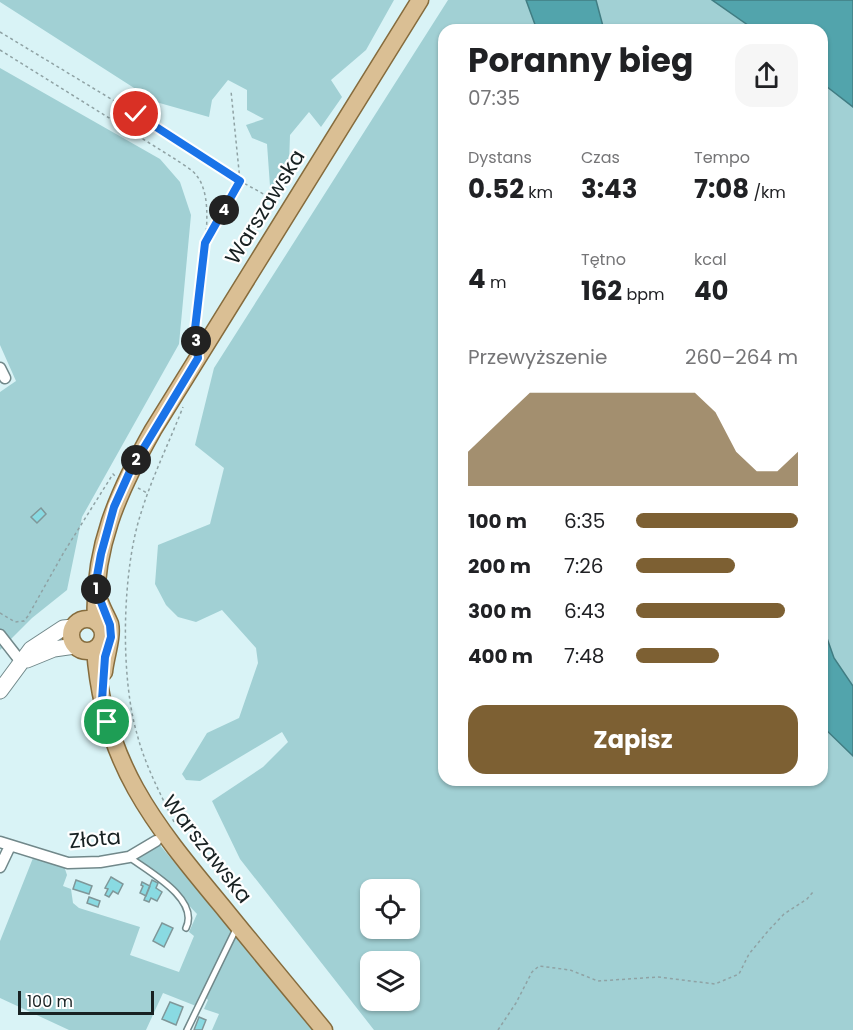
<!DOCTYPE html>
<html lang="pl">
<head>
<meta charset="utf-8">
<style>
  body { margin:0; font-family:Poppins,sans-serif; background:#f6f6f6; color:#202124; height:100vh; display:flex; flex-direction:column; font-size:22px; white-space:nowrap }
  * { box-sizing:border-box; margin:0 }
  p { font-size:20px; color:#757577 }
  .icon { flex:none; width:33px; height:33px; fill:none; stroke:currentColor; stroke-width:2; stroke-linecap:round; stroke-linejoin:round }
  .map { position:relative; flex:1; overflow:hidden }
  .drawer { position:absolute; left:438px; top:24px; width:390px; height:762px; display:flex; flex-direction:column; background:#fff; border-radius:18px; box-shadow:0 2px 4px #0004 }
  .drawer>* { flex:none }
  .fabs { position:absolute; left:360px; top:879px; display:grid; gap:12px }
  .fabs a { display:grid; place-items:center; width:60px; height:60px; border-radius:12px; background:#fff; box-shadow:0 2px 4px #0004; font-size:30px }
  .scale { position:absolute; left:18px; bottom:15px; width:136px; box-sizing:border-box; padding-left:6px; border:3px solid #182122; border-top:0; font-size:16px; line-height:21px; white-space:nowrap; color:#182122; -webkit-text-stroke:4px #fff; paint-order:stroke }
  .pin { position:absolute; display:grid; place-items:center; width:51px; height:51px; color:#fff; margin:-26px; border:3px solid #fff; border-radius:50%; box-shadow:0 2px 6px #0007 }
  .km { position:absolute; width:30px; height:30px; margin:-15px; border-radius:50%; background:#222; color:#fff; font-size:16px; line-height:30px; text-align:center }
  .round { display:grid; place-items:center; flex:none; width:63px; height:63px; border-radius:18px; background:#f6f6f6 }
  .head { display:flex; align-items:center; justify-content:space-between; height:102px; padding:0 30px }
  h1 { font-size:33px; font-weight:700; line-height:45px }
  .stats { display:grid; grid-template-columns:repeat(3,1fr); gap:9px; height:102px; padding:6px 30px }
  .stats div { display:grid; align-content:center }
  .stats b { font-size:26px; font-weight:700 }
  .stats small { font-size:16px; font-weight:400 }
  .stats p { font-size:16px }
  .chart { height:168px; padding:12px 30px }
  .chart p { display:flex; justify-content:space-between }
  .chart svg { width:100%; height:108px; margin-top:6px; fill:#7d6033; opacity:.7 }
  .button { display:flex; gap:12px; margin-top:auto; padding:12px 30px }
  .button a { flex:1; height:69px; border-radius:18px; background:#7d6033; color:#fff; font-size:24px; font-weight:700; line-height:69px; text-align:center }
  ul { padding:0 30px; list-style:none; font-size:20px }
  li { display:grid; grid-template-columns:96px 72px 1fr; align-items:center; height:45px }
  li i { height:15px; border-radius:8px; background:#7d6033 }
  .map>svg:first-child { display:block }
  .green { fill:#a1d0d4; fill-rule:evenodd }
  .water { fill:#52a4ac; stroke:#417d83; stroke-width:1.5 }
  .building { fill:#89dae2; stroke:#7f9799; stroke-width:1.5 }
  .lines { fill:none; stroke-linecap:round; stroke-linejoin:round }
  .lane-casing { stroke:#71888a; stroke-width:8 }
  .street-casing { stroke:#71888a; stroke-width:13 }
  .secondary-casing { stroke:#71888a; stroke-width:17 }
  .primary-casing { stroke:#866c3d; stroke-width:19 }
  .path { stroke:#8fa2a4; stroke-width:1.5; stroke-dasharray:3 3; stroke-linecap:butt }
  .lane { stroke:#fff; stroke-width:5 }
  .street { stroke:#fff; stroke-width:10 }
  .secondary { stroke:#fff; stroke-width:15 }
  .primary { stroke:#dabf94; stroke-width:16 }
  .route-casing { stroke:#fff; stroke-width:12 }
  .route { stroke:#1a73e8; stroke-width:8 }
  .labels { text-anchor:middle; stroke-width:4.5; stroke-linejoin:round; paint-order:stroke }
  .street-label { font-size:21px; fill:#182122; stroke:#fff }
</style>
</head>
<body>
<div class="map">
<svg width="853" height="1030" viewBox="0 0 853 1030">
  <rect width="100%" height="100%" fill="#d9f3f6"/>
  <path class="green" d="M0 0H394L366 50 331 80 342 97 321 127 309 112 290 135 289 164 282 193 270 186 267 144 252 138 246 125 264 119 247 110V90L228 80 212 100 209 117 156 102 0 2Z
    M448 0H853V1030H374L240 859 212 801 263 767 288 742 282 732 200 781 186 780 182 774 207 733 239 718 258 663 256 648 222 610 196 622 178 617 166 605 155 584 158 545 210 524 224 468 195 445 214 368ZM444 30H822V780H444ZM370 890H410V928H370ZM370 962H410V1000H370Z
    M0 68 160 159 180 182 191 215 179 344 82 517 67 590 32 618 0 650V392L16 381 0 345Z
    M159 844 232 931 222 950 225 953 235 935 314 1030H212L219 1014 204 1009 208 1000 202 993 196 1006 163 993 146 1030H69L0 998V941L33 858 64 866 67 875 63 886 71 889 73 903 79 908 140 927 130 955 179 972 194 936 189 932 197 914 167 882 133 858Z"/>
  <path class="water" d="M526 0H596L604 30H537Z
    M712 0H853V107L822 83V30H755Z
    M822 624 834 658 853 686V756L822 726Z"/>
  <path class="building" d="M41 508 46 514 37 523 31 517Z
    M111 877 123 884 118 894 113 891 109 897 105 895 108 889 105 888Z
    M76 880 92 886 89 894 73 889Z
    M152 880 158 883 156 888 162 892 157 901 151 898 149 902 144 900Z
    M142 882 150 886 146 896 140 893 143 886 141 885Z
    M89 897 100 901 98 907 87 903Z
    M162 923 173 928 164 947 153 941Z
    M170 1002 183 1007 176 1025 162 1019Z
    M199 1017 206 1020 202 1030H194Z"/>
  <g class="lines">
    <g class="lane-casing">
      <path id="lane" d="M129 857C148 871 200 899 186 928
        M187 1030 236 929"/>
    </g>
    <g class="street-casing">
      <path id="street" d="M0 368 5 378
        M0 635 21 662
        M0 842 68 863 100 862 129 857 156 841
        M0 867 10 846"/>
    </g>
    <g class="secondary-casing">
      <path id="secondary" d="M27 660 54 649 75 646
        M0 691 31 649 63 628 73 627"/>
    </g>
    <g class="primary-casing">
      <path id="primary" d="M100 602C103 610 107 617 110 624 113 636 105 659 104 672
        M71 635a16 16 0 1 1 32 0a16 16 0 1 1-32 0Z
        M96 622C92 549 118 492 153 430L420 0
        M95 649C103 762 153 823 222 906 256 948 290 989 324 1030"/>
    </g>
    <path class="path" d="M0 32 136 114 240 181 278 202
      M0 50 175 159C182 164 192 169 197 176 222 209 191 293 196 335
      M205 242 240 181 231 91
      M138 488 147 493
      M0 613 15 622 24 621 28 616 64 552 113 474 115 476
      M174 822C160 793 145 765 137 734 120 676 122 570 141 513 152 477 169 443 183 407
      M498 1030 516 1003 532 972 539 966 570 970 598 981 658 977 715 984 739 974 749 954 768 931 784 914 807 899 813 892"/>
    <use href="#lane" class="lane"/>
    <use href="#street" class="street"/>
    <use href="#secondary" class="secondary"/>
    <use href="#primary" class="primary"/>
  </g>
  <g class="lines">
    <g class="route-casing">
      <path id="route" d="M107 722 102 700 105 657 111 637 110 625 95 587 101 554 114 507 131 469 198 358 195 329 205 243 240 181 136 114"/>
    </g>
    <use href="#route" class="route"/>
  </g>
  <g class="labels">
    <g class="street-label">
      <text transform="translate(265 207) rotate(-58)" y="7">Warszawska</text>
      <text transform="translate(95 839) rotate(-5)" y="7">Złota</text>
      <text transform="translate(207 849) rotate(52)" y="7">Warszawska</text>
    </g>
  </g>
</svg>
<div class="fabs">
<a><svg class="icon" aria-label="locate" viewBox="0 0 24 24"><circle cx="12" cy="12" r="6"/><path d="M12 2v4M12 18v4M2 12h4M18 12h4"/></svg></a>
<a><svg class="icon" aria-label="layers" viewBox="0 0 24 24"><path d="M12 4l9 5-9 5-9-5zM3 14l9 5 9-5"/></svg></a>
</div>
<div class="scale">100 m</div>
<div class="pin" style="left:107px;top:722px;background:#1e9e55"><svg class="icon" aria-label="arrive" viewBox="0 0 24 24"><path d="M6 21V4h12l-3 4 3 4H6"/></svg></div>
<div class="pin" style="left:136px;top:114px;background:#d93025"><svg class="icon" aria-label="check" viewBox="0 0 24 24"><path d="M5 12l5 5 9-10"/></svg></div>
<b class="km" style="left:96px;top:589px">1</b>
<b class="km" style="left:136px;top:460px">2</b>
<b class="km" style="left:196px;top:341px">3</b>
<b class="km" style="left:224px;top:210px">4</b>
<section class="drawer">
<div class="head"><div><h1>Poranny bieg</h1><p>07:35</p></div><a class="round"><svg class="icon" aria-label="share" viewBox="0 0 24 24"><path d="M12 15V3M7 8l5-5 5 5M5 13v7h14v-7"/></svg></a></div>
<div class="stats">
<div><p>Dystans</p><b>0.52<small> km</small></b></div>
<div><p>Czas</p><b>3:43</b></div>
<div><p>Tempo</p><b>7:08<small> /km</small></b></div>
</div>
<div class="stats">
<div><b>4<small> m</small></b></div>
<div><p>Tętno</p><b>162<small> bpm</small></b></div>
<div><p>kcal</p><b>40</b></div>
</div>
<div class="chart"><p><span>Przewyższenie</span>260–264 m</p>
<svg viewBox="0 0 160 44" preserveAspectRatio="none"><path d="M0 44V30L10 22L20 14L30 6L40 6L50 6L60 6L70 6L80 6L90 6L100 6L110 6L120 14L130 30L140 38L150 38L160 30V44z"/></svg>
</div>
<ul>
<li><b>100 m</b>6:35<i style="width:100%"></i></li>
<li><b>200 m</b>7:26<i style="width:61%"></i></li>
<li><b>300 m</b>6:43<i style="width:92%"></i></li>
<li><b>400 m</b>7:48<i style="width:51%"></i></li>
</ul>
<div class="button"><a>Zapisz</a></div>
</section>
</div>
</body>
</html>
